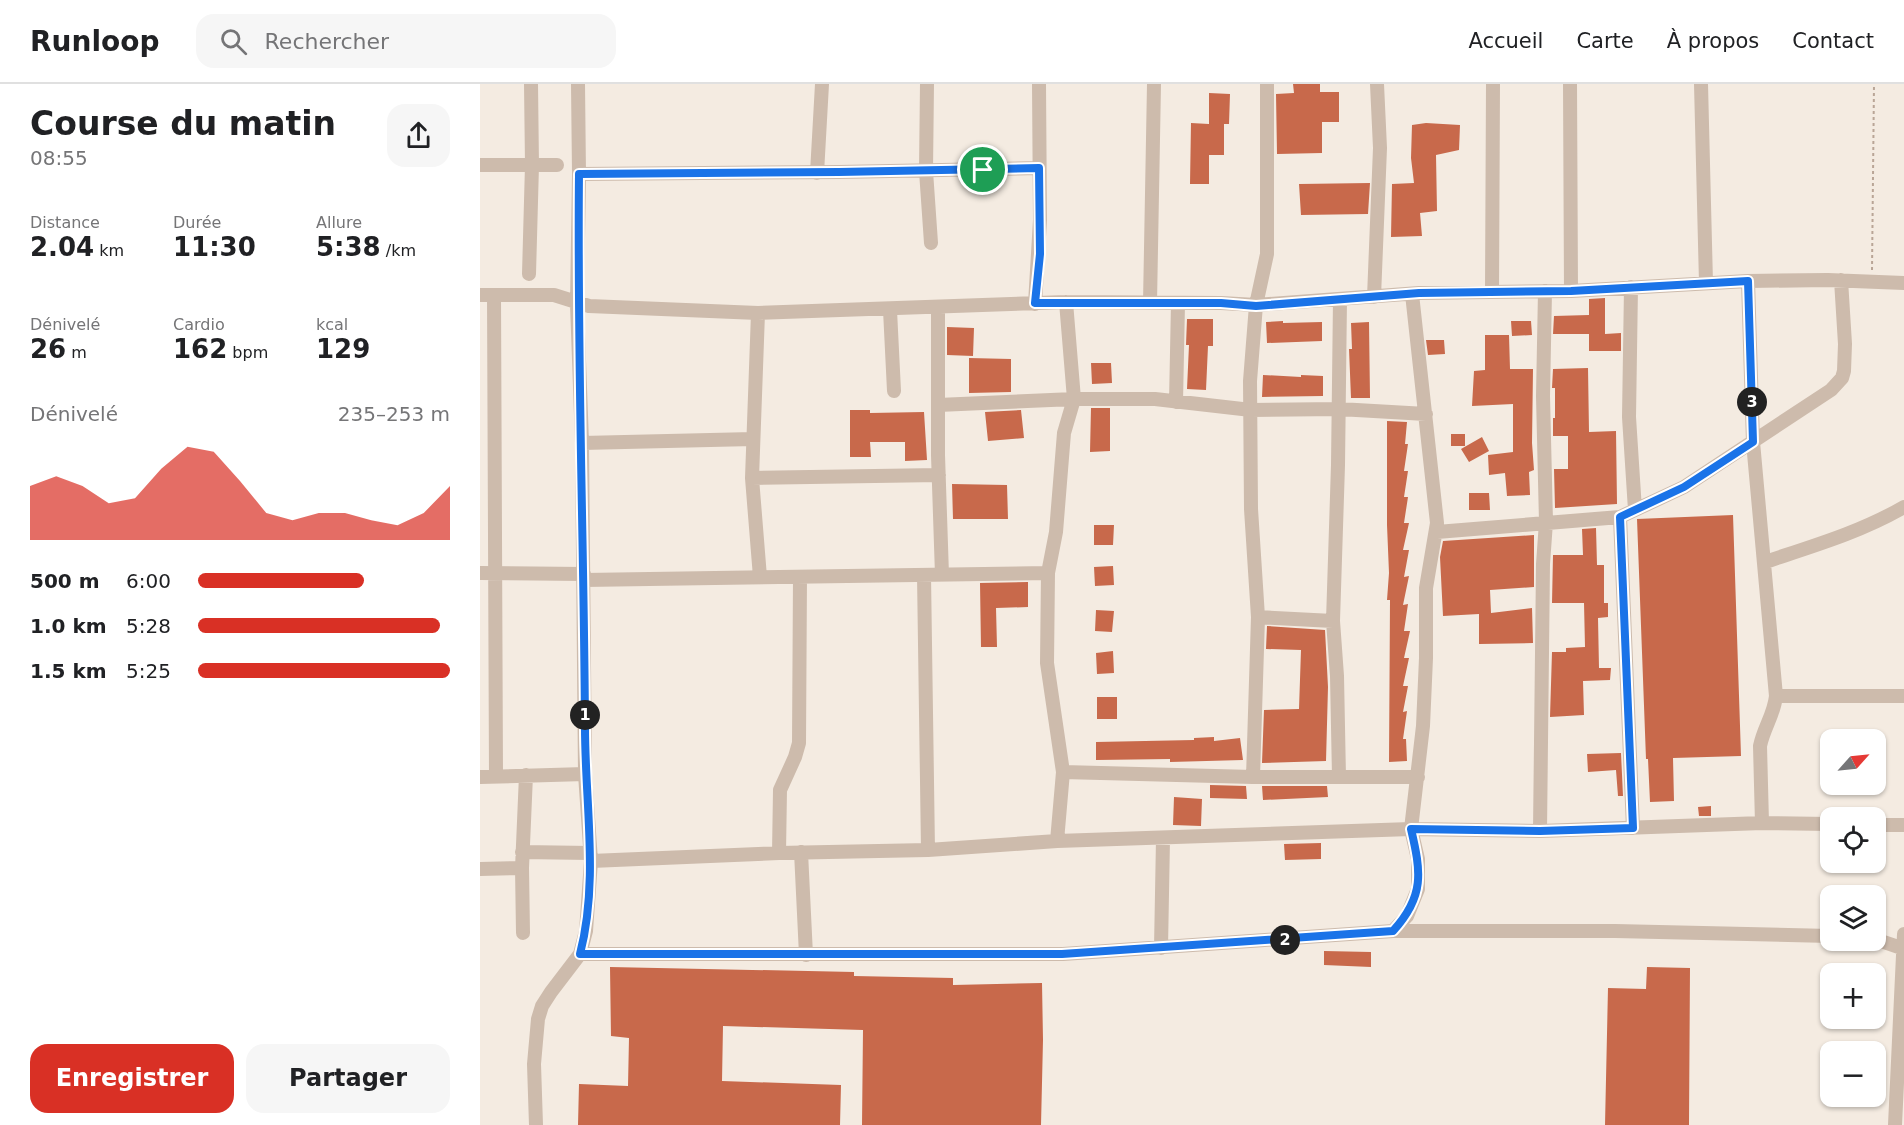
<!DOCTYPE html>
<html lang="fr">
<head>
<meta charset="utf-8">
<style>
  body { margin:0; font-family:"DejaVu Sans",sans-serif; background:#f6f6f6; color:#202124; height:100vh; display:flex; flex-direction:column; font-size:22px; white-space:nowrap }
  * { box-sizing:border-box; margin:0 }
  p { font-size:20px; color:#757577 }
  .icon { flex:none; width:33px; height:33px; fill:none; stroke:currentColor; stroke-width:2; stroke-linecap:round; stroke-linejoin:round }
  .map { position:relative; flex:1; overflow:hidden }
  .drawer { display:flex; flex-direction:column; background:#fff; width:480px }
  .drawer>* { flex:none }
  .needle { width:39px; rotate:63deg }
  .tools { position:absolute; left:1340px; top:645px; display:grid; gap:12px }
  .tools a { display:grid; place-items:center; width:66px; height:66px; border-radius:12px; background:#fff; box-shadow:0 2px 4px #0004; font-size:30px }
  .pin { position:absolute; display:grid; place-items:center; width:51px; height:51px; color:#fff; margin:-26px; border:3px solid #fff; border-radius:50%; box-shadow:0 2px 6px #0007 }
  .km { position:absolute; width:30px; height:30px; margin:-15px; border-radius:50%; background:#222; color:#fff; font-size:16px; line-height:30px; text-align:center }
  .round { display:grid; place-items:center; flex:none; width:63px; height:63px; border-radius:18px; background:#f6f6f6 }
  .head { display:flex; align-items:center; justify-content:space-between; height:102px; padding:0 30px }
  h1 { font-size:33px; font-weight:700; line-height:45px }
  .metrics { display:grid; grid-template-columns:repeat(3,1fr); gap:9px; height:102px; padding:6px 30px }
  .metrics div { display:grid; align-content:center }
  .metrics b { font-size:26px; font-weight:700 }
  .metrics small { font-size:16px; font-weight:400 }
  .metrics p { font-size:16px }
  .chart { height:168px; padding:12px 30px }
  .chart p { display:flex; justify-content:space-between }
  .chart svg { width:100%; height:108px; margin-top:6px; fill:#d93025; opacity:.7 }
  .cta { display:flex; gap:12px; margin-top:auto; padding:12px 30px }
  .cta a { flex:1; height:69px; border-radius:18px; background:#d93025; color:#fff; font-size:24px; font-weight:700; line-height:69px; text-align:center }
  .cta a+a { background:#f6f6f6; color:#202124 }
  ul { padding:0 30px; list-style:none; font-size:20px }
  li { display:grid; grid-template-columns:96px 72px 1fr; align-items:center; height:45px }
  li i { height:15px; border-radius:8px; background:#d93025 }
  header { display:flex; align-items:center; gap:36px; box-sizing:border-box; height:84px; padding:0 30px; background:#fff; border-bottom:2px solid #e0e0e0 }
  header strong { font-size:28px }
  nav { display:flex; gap:33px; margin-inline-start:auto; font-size:21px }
  .search { width:420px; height:54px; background:#f6f6f6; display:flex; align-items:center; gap:15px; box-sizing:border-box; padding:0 21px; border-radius:18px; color:#757577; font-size:22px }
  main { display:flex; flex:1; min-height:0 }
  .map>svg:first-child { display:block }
  .building { fill:#c8694b }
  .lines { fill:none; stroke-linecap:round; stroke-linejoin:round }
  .path { stroke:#b9a596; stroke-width:2; stroke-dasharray:3 3; stroke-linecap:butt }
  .minor { stroke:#cdbbac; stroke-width:14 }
  .route-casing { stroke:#fff; stroke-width:12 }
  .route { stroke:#1a73e8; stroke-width:8 }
</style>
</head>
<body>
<header>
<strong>Runloop</strong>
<div class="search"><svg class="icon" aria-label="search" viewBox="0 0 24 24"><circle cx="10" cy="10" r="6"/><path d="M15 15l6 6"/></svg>Rechercher</div>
<nav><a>Accueil</a><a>Carte</a><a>À propos</a><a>Contact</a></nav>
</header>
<main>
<section class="drawer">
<div class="head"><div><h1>Course du matin</h1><p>08:55</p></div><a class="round"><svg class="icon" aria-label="share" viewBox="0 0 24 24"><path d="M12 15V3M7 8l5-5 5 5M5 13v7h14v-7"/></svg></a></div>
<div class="metrics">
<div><p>Distance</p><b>2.04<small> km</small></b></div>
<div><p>Durée</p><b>11:30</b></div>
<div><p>Allure</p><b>5:38<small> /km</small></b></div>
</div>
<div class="metrics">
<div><p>Dénivelé</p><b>26<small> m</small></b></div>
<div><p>Cardio</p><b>162<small> bpm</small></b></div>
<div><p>kcal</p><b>129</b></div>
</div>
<div class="chart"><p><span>Dénivelé</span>235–253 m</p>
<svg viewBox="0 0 160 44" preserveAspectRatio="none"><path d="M0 44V22L10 18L20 22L30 29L40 27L50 15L60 6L70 8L80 20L90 33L100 36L110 33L120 33L130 36L140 38L150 33L160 22V44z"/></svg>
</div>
<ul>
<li><b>500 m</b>6:00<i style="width:66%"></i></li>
<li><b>1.0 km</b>5:28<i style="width:96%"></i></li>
<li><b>1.5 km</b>5:25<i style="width:100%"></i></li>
</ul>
<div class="cta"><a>Enregistrer</a><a>Partager</a></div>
</section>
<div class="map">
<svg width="1424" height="1041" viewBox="0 0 1424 1041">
  <rect width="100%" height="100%" fill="#f4ebe1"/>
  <path class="building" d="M813 0H840V8H859V38H842V69L797 70 796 10 814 9Z
    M729 9 750 10 749 40H744V71H729V100H710L711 39 729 40Z
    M946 39 980 41 979 66 956 71 957 127 940 129 942 152 911 153 912 100 934 99 931 74 932 41Z
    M890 99 888 130 821 131 819 100Z
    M1125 214V250L1141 249V267H1109V250H1073L1074 232 1109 231V215Z
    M707 235H733V262H728L726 306 707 305 709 261H706Z
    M803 237V239L842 238V257L787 259 786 238Z
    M1031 237H1051L1052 251 1032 252Z
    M889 238 890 314H871L869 265H872L871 239Z
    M467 243 494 244 493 272 467 271Z
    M1005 251H1029L1030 285H1053L1052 359 1054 386 1049 388 1050 411 1027 412 1025 389 1009 391 1008 371 1033 368V320L992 322 994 287 1005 286Z
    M946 256H964L965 270 948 271Z
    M489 274 531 275V308L489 309Z
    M611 279H631L632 299 612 300Z
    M1108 284 1109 348 1136 347 1137 420 1075 424 1074 385H1088V352H1073V334H1075V304H1072L1073 285Z
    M783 291 821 293V291L843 292V312L782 313Z
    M611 324H630V367L610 368Z
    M370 326H390V329L444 328 447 376 425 377V358H390L391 373H370Z
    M541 326 544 354 508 357 505 328Z
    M907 337 927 338 925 360H928L924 387H928L924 413H928L924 439H929L923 466H929L924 493 929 492 923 521 928 520 924 547H930L924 574H929L923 602H928L923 628 927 627 923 655H926L927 677 909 678 910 516H907L909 489 907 441Z
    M971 350H985V362H971Z
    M1002 353 1009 367 989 378 981 365Z
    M472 400 527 401 528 435H473Z
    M989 409H1009L1010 426H989Z
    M1253 431 1261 672 1193 674 1194 717 1170 718 1168 675H1166L1157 435Z
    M614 441H634L633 461H614Z
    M1116 444 1117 481H1124V519H1128V533L1118 534 1119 584H1131L1130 596 1103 597 1104 631 1070 633 1072 568H1086V564L1105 563 1104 519H1072L1073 471H1103L1102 445Z
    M1054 451V503L1010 506 1011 529 1052 524 1053 559 999 560V530L963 532 960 473 963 457Z
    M633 482 634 501 615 502 614 483Z
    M548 498V523L516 524 517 563H501L500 499Z
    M616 526 634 527 632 548 615 547Z
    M787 542 845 546 848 603 846 677 782 679 784 626 819 625 821 566 786 565Z
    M633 567 634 589 617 590 616 569Z
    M617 613H637V635H617Z
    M734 653V657L760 654 763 676 690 678V675L616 676V658L714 656V654Z
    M1141 669 1143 712H1138L1136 686 1108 688 1107 670Z
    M730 701 766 702 767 715 730 714Z
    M782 702H847L848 713 783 716Z
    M694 713 722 715 721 742 693 741Z
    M1231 722V732H1219L1218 723Z
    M841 759V775L805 776 804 760Z
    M844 867 891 868V883L844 881Z
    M130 883 374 888V892L473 894V901L562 899 563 956 561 1041H382L383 946 243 942 242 997 361 1001 360 1041H98L99 1000 148 1002 149 954 131 952Z
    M1167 883 1210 884 1209 1041H1125L1128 904 1166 905Z"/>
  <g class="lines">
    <path class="path" d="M1392 186 1394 0"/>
    <path class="minor" d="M447 0 446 87 451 159
      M1090 0 1091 207
      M1221 0 1226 199
      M0 81H77
      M337 89 342 0
      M99 90 359 88 559 84
      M49 190 52 81 51 0
      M1268 197 1273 358 1296 612C1294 631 1284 643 1280 662L1282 739
      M1151 203 1149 333 1155 426
      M1012 207 1013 0
      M0 211H74L109 222 278 229 586 218 741 219 776 221 939 209 1091 207 1268 197 1348 196 1424 199
      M14 211 16 692
      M894 213 900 64 897 0
      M670 219 674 0
      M555 220 560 136 559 0
      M458 224V371L462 491
      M410 226 414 307
      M278 229 272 394 280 493
      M696 318 698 219
      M458 321 594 315H675L771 326 859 325 946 330
      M102 359 273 355
      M272 394 459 391
      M1140 433 1153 744
      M957 448 1140 433 1204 403 1351 306 1362 294 1364 287 1365 260 1361 196
      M1285 478C1333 462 1381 448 1424 423
      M0 489 104 490
      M444 491 448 766
      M104 496 568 489
      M778 533 853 537
      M1296 612H1424
      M583 688 773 693H938
      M0 693 105 690
      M773 693 778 533 771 425 770 297 776 221 787 170V0
      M859 693 857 592 853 537 858 381 860 215
      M1395 741H1424
      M1060 747 1063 480 1066 438 1063 312 1065 207
      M577 757 583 688 567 579 568 489 576 448 584 349 594 315 586 218
      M42 768 110 769
      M321 768 326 871
      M299 769 300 706 315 673 319 659 320 493
      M111 777 299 769 448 766 577 757 931 745 1060 747 1282 739 1350 740
      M0 785 42 784
      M913 847 927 832 938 805V775L931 745 943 642 946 574V504L957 439 932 210
      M43 849 42 784 46 691
      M1395 855 1424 865
      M681 864 683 755
      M100 870H583L913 847H1135L1350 852
      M56 1041 54 980 58 935 62 922 71 908 100 870 106 847 111 777 105 690 102 359 97 220 99 90 98 0
      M1415 1041 1424 850"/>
  </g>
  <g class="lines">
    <g class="route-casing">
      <path id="route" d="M559 84 560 170 555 219H741L776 222 939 209 1091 207 1268 197 1273 358 1204 403 1140 433 1153 744 1060 747 931 745C941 788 945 812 913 847L582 870H100C119 797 105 719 105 644 104 459 97 274 99 90L359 88Z"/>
    </g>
    <use href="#route" class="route"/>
  </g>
</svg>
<div class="tools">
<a><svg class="needle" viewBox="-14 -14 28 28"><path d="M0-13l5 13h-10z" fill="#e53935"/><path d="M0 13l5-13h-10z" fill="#757577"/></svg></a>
<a><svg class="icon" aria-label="locate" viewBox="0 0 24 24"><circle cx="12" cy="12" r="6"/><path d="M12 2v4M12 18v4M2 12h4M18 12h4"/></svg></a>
<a><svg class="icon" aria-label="layers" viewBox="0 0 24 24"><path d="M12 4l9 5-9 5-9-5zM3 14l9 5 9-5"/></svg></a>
<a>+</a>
<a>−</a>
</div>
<div class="pin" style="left:503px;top:86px;background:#1e9e55"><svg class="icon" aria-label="arrive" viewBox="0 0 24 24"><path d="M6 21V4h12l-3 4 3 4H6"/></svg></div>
<b class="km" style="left:105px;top:631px">1</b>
<b class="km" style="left:805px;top:856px">2</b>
<b class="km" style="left:1272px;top:318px">3</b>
</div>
</main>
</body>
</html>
